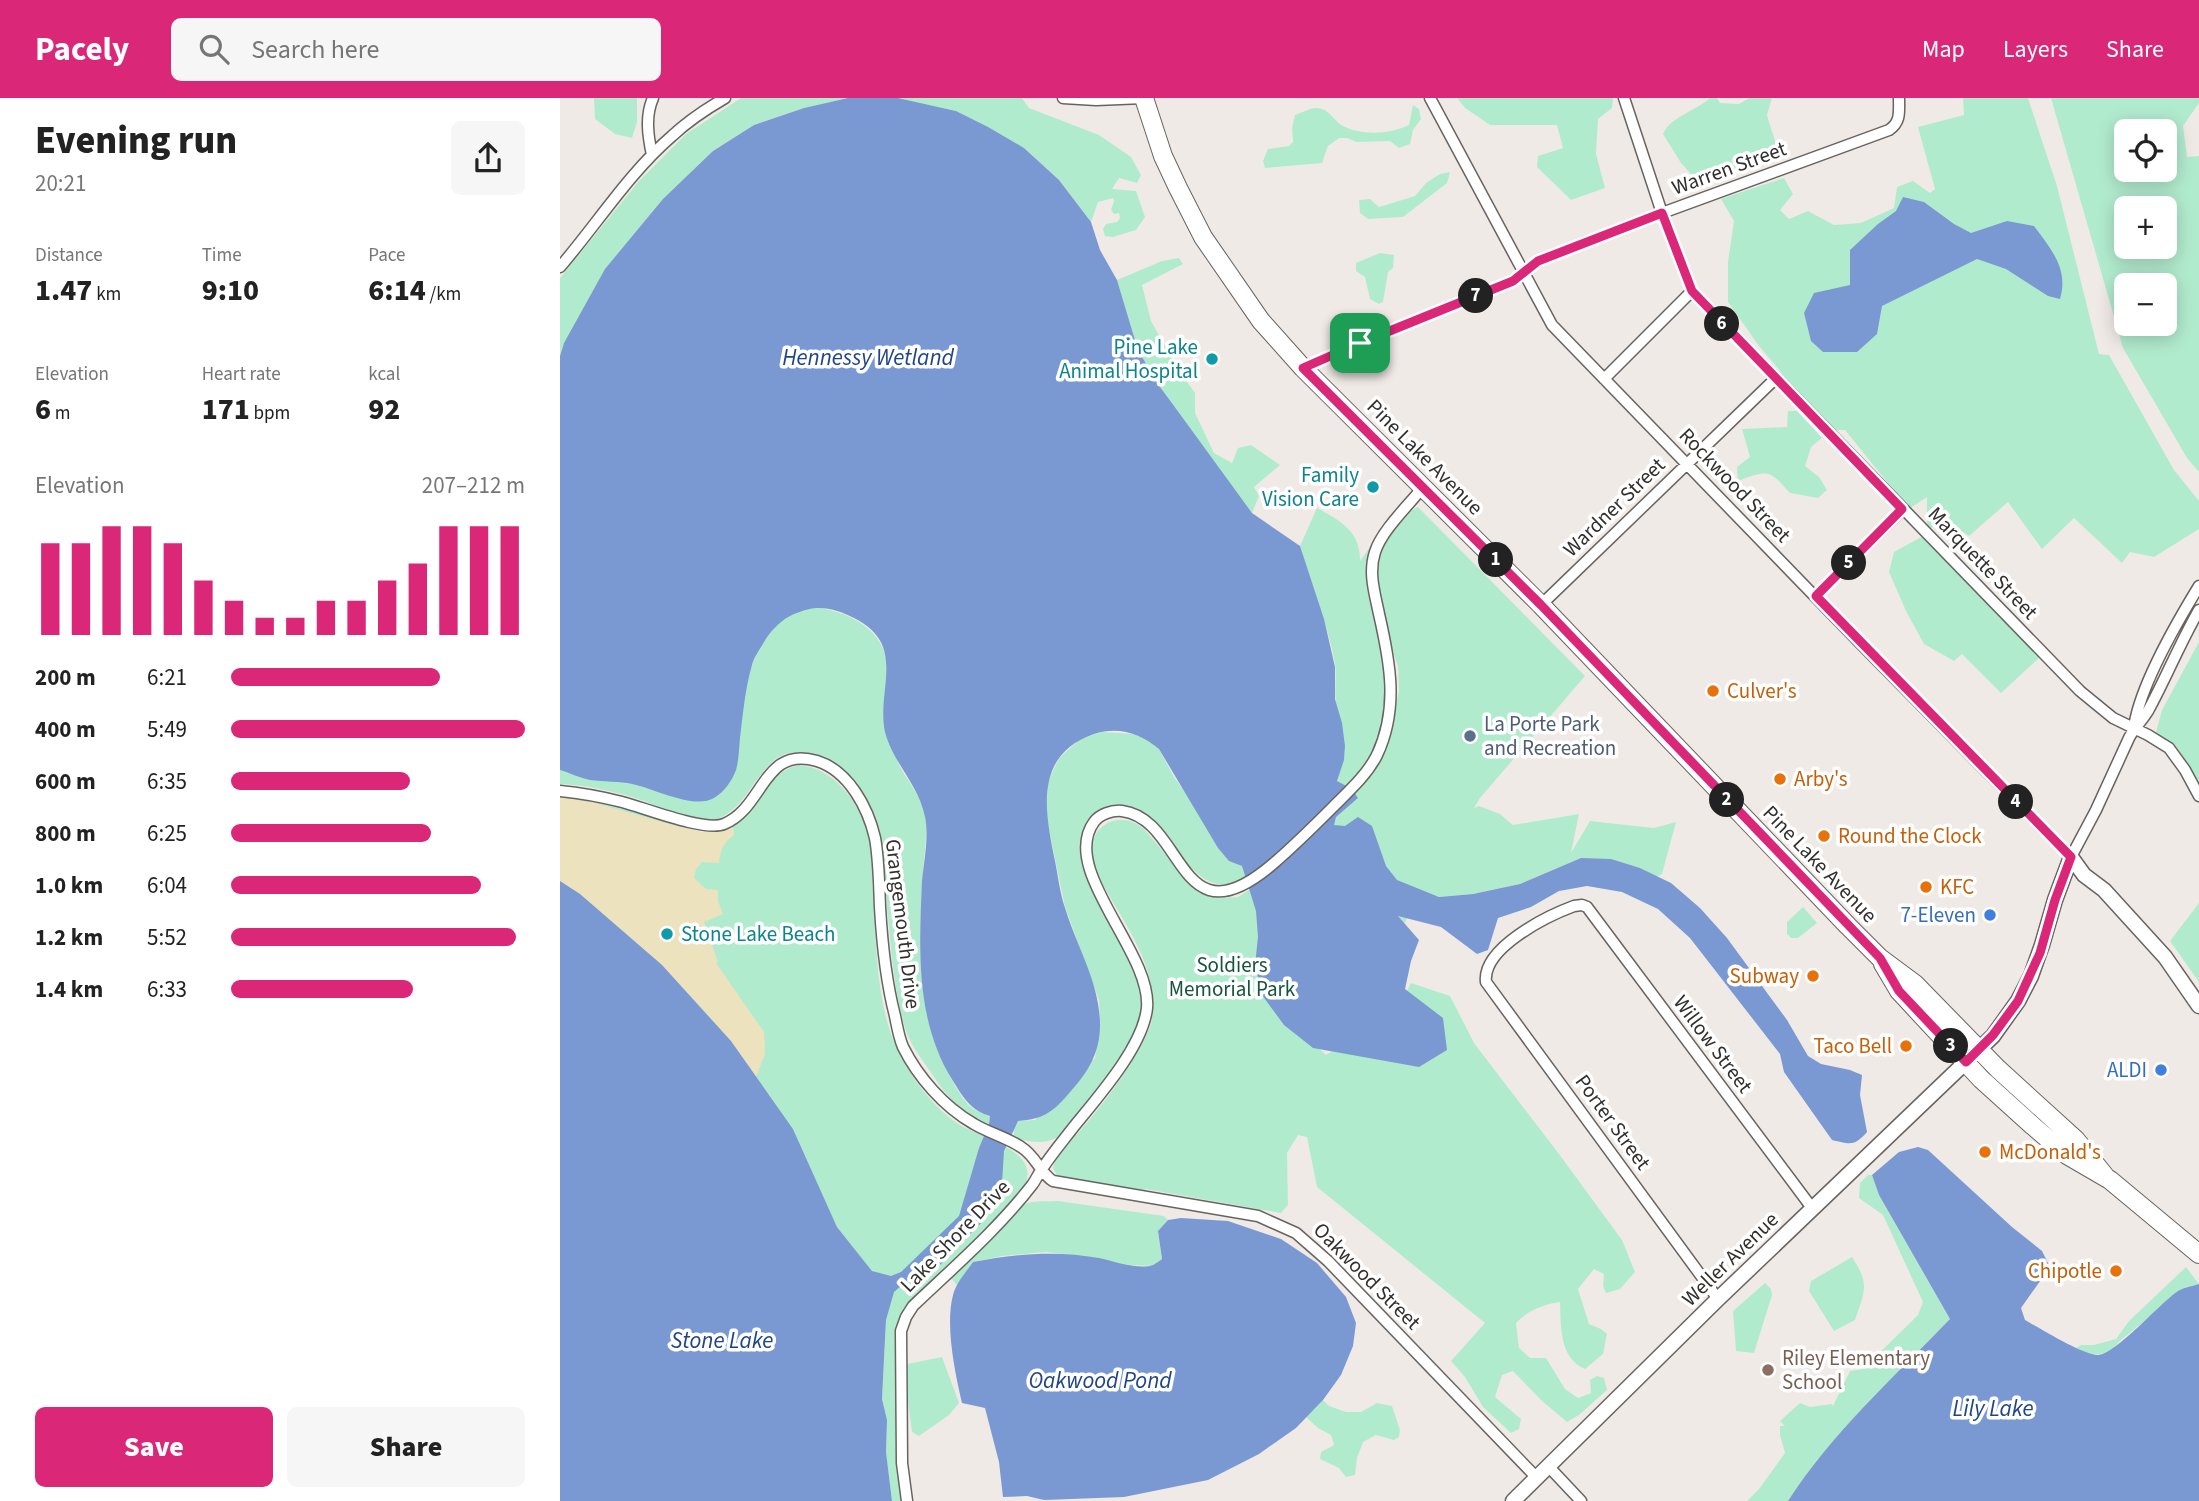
<!DOCTYPE html>
<html lang="en">
<head>
<meta charset="utf-8">
<style>
  body { margin:0; font-family:"Source Sans 3",sans-serif; background:#f6f6f6; color:#222; height:100vh; display:flex; flex-direction:column; font-size:26px; white-space:nowrap }
  * { box-sizing:border-box; margin:0 }
  p { font-size:23px; color:#767676 }
  .icon { flex:none; width:38px; height:38px; fill:none; stroke:currentColor; stroke-width:2; stroke-linecap:round; stroke-linejoin:round }
  .map { position:relative; flex:1; overflow:hidden }
  .drawer { display:flex; flex-direction:column; background:#fff; width:560px }
  .drawer>* { flex:none }
  .controls { position:absolute; left:1554px; top:21px; display:grid; gap:14px }
  .controls a { display:grid; place-items:center; width:63px; height:63px; border-radius:10px; background:#fff; box-shadow:0 4px 18px #0003; font-size:35px }
  .pin { position:absolute; display:grid; place-items:center; width:60px; height:60px; color:#fff; margin:-30px; border-radius:14px; box-shadow:0 4px 10px #0006 }
  .km { position:absolute; width:35px; height:35px; margin:-18px; border-radius:50%; background:#222; color:#fff; font-size:19px; line-height:35px; text-align:center }
  .round { display:grid; place-items:center; flex:none; width:74px; height:74px; border-radius:10px; background:#f6f6f6 }
  .head { display:flex; align-items:center; justify-content:space-between; height:119px; padding:0 35px }
  h1 { font-size:38px; font-weight:800; line-height:52px }
  .stats { display:grid; grid-template-columns:repeat(3,1fr); gap:10px; height:119px; padding:7px 35px }
  .stats div { display:grid; align-content:center }
  .stats b { font-size:30px; font-weight:800 }
  .stats small { font-size:19px; font-weight:400 }
  .stats p { font-size:19px }
  .chart { height:196px; padding:14px 35px }
  .chart p { display:flex; justify-content:space-between }
  .chart svg { width:100%; height:126px; margin-top:7px; stroke:#db2777; stroke-width:6 }
  .cta { display:flex; gap:14px; margin-top:auto; padding:14px 35px }
  .cta a { flex:1; height:80px; border-radius:10px; background:#db2777; color:#fff; font-size:28px; font-weight:800; line-height:80px; text-align:center }
  .cta a+a { background:#f6f6f6; color:#222 }
  ul { padding:0 35px; list-style:none; font-size:23px }
  li { display:grid; grid-template-columns:112px 84px 1fr; align-items:center; height:52px }
  li i { height:18px; border-radius:9px; background:#db2777 }
  header { display:flex; align-items:center; gap:42px; box-sizing:border-box; height:98px; padding:0 35px; background:#db2777; color:#fff }
  header strong { font-size:33px }
  nav { display:flex; gap:38px; margin-inline-start:auto; font-size:24px }
  .search { width:490px; height:63px; background:#f6f6f6; display:flex; align-items:center; gap:18px; box-sizing:border-box; padding:0 24px; border-radius:10px; color:#767676; font-size:26px }
  main { display:flex; flex:1; min-height:0 }
  .map>svg:first-child { display:block }
  .green { fill:#b1ebce; fill-rule:evenodd }
  .sand { fill:#ece2bd }
  .water { fill:#7a99d3 }
  .lines { fill:none; stroke-linecap:round; stroke-linejoin:round }
  .minor-casing { stroke:#686360; stroke-width:13 }
  .tertiary-casing { stroke:#686360; stroke-width:17 }
  .primary-casing { stroke:#686360; stroke-width:20 }
  .minor { stroke:#fff; stroke-width:10 }
  .tertiary { stroke:#fff; stroke-width:14 }
  .primary { stroke:#fff; stroke-width:18 }
  .route-casing { stroke:#fff; stroke-width:14 }
  .route { stroke:#db2777; stroke-width:9 }
  .culture-dot { fill:#0f9aa8; stroke:#fff; stroke-width:2.5 }
  .food-dot { fill:#e8710a; stroke:#fff; stroke-width:2.5 }
  .service-dot { fill:#5c6f8a; stroke:#fff; stroke-width:2.5 }
  .shop-dot { fill:#3f7fe0; stroke:#fff; stroke-width:2.5 }
  .education-dot { fill:#8d6e63; stroke:#fff; stroke-width:2.5 }
  .labels { text-anchor:middle; stroke-width:7; stroke-linejoin:round; paint-order:stroke }
  .street-label { font-size:21px; fill:#32302e; stroke:#fff }
  .culture-label { font-size:21px; fill:#0d838f; stroke:#fff; text-anchor:end }
  .food-label { font-size:21px; fill:#c56008; stroke:#fff; text-anchor:start }
  .service-label { font-size:21px; fill:#4e5e75; stroke:#fff; text-anchor:start }
  .shop-label { font-size:21px; fill:#366cbe; stroke:#fff; text-anchor:end }
  .park-label { font-size:21px; fill:#17543c; stroke:#fff }
  .education-label { font-size:21px; fill:#785e54; stroke:#fff; text-anchor:start }
  .water-label { font-size:23px; font-style:italic; fill:#204489; stroke:#fff }
</style>
</head>
<body>
<header>
<strong>Pacely</strong>
<div class="search"><svg class="icon" aria-label="search" viewBox="0 0 24 24"><circle cx="10" cy="10" r="6"/><path d="M15 15l6 6"/></svg>Search here</div>
<nav><a>Map</a><a>Layers</a><a>Share</a></nav>
</header>
<main>
<section class="drawer">
<div class="head"><div><h1>Evening run</h1><p>20:21</p></div><a class="round"><svg class="icon" aria-label="share" viewBox="0 0 24 24"><path d="M12 15V3M7 8l5-5 5 5M5 13v7h14v-7"/></svg></a></div>
<div class="stats">
<div><p>Distance</p><b>1.47<small> km</small></b></div>
<div><p>Time</p><b>9:10</b></div>
<div><p>Pace</p><b>6:14<small> /km</small></b></div>
</div>
<div class="stats">
<div><p>Elevation</p><b>6<small> m</small></b></div>
<div><p>Heart rate</p><b>171<small> bpm</small></b></div>
<div><p>kcal</p><b>92</b></div>
</div>
<div class="chart"><p><span>Elevation</span>207–212 m</p>
<svg viewBox="0 0 160 44" preserveAspectRatio="none"><path d="M5 44V12M15 44V12M25 44V6M35 44V6M45 44V12M55 44V25M65 44V32M75 44V38M85 44V38M95 44V32M105 44V32M115 44V25M125 44V19M135 44V6M145 44V6M155 44V6"/></svg>
</div>
<ul>
<li><b>200 m</b>6:21<i style="width:71%"></i></li>
<li><b>400 m</b>5:49<i style="width:100%"></i></li>
<li><b>600 m</b>6:35<i style="width:61%"></i></li>
<li><b>800 m</b>6:25<i style="width:68%"></i></li>
<li><b>1.0 km</b>6:04<i style="width:85%"></i></li>
<li><b>1.2 km</b>5:52<i style="width:97%"></i></li>
<li><b>1.4 km</b>6:33<i style="width:62%"></i></li>
</ul>
<div class="cta"><a>Save</a><a>Share</a></div>
</section>
<div class="map">
<svg width="1639" height="1403" viewBox="0 0 1639 1403">
  <rect width="100%" height="100%" fill="#f0eae7"/>
  <path class="green" d="M34 0H77V24L72 40 55 36 35 21Z
    M181 0H288L244 10 194 27 153 53 4 245 0 258V180L79 83 126 36Z
    M338 0H462L469 10 539 37 571 59 581 77 577 85 559 80 552 91 576 93 585 119 576 132 553 139 545 138 543 131 546 126 557 124 560 120 559 115 554 116 551 112 554 103 553 100 538 104 531 124 499 82 464 50 396 13Z
    M897 0H1053L1052 10 1038 21 1036 56 1045 90 1011 102 977 69 978 58 1003 50 997 27H930L905 10Z
    M1150 0H1157L1160 5 1179 6 1189 0H1212L1207 17 1218 53 1214 60 1158 82 1139 85 1121 65 1103 36C1111 18 1136 13 1150 0Z
    M1403 0H1468L1497 88 1539 256 1549 257 1614 372 1639 403V431L1594 459 1570 454 1562 465 1514 420 1482 451 1448 404 1409 438 1387 424 1367 431V399L1349 411 1285 332H1270L1199 248 1168 204V164L1174 123 1161 101 1224 80 1233 96 1220 112 1229 121 1248 113 1274 127 1301 125 1334 110 1337 89 1353 83 1370 95 1375 91 1358 29 1404 17Z
    M1491 0H1639V5L1623 28 1627 59 1639 58V374L1627 360 1563 250ZM1605 33V72H1566V33ZM1605 110V149H1566V110ZM1566 187H1605V226H1566Z
    M853 7 859 11 861 21 853 32 850 46 839 50 830 43 797 44 787 40H779L768 48 762 65 705 70 703 63 708 51 729 48 733 44 732 30 735 17C741 15 750 10 756 10 770 10 773 23 783 28 802 38 830 36 849 27Z
    M890 74 887 85 843 119 808 121 800 115 799 102 810 101 819 109 855 98 866 85 880 76Z
    M820 155 834 157 833 170 828 174 823 204 819 206 810 201 805 179 796 173V165Z
    M619 160 623 166 582 187 591 223 618 271 635 295V315L654 355 672 365 678 350 691 347 720 367 694 389 699 398 692 415C652 362 611 309 578 252L557 182 602 163Z
    M1228 313H1237L1262 340 1251 349 1245 368 1259 379 1267 392 1258 400 1230 395C1209 371 1208 372 1178 383L1177 369 1190 359 1182 331 1227 329Z
    M858 409 1025 578 920 700 914 710 919 708 940 716 953 727 1019 716 1011 755 1030 723 1094 730 1116 724 1102 776 1097 779 1080 770 1021 760 960 786 913 796 879 799 863 793 844 826 742 935 766 957 794 939 834 916 851 885 890 898 914 945 999 1056 1062 1142 1075 1174 1060 1191 1046 1195 1043 1188 1044 1176 1034 1171 1018 1191 1029 1226 1041 1231 1047 1236 1043 1256 1025 1271C999 1260 1001 1228 1000 1204 984 1206 967 1213 956 1225L959 1250 970 1260H986L1005 1291 1018 1300 1031 1295 1030 1282 1037 1278 1044 1280 1047 1292 1019 1317 1007 1324 982 1303 953 1273 942 1277 935 1299 961 1321 959 1331 951 1335 923 1309 905 1279 891 1263 925 1225 757 1089 747 1039 738 1037 727 1055 728 1107 721 1115 586 1091 584 1093 511 1083 498 1079 493 1070 496 1060C528 1024 560 988 582 945 585 939 589 932 591 926 593 919 592 911 592 904 593 864 565 826 546 792 542 785 536 777 533 769 521 736 554 706 584 731L636 792 661 800 678 799 722 770 768 725 800 689 819 664 828 643 839 593 838 568 833 554 817 477 820 456 828 440 852 412Z
    M757 410C780 422 801 434 800 463L810 449C803 492 819 523 825 565 829 599 825 640 805 669 792 686 774 700 759 714 734 737 708 760 683 783 679 784 673 787 668 787 618 790 607 701 556 708 545 709 537 714 529 722 500 754 552 824 567 854 576 873 583 894 581 915 578 946 519 1013 498 1039 484 1047 470 1044 455 1040L453 1032 458 1023 475 1022 535 960 540 930 539 902 505 809 486 717 488 684 499 660 520 641 542 634 575 636 586 640 599 651 614 679 635 708 784 662C786 641 780 624 776 604 774 592 777 579 775 566 768 526 751 487 740 448Z
    M1363 438 1480 559 1441 595 1402 556 1394 563 1364 546 1346 513 1329 474 1334 454Z
    M251 508C287 513 329 531 327 574 327 587 322 603 325 616 328 630 331 648 337 662 346 684 364 698 366 723 367 741 364 759 363 776 359 840 355 905 383 964 388 975 401 1001 411 1009 416 1013 424 1015 430 1018L429 1026C405 1019 387 999 374 979 364 964 352 950 346 933 335 900 331 853 328 818 323 764 326 696 272 666 264 662 256 658 247 656 199 644 195 711 154 722 133 727 98 707 78 701 53 693 26 687 0 686V672L28 681 73 686 124 701 176 671C182 620 180 552 226 519 234 514 243 512 251 508Z
    M1639 544V683L1616 649 1596 634 1602 612Z
    M239 667C274 670 297 702 307 733 313 754 312 775 313 796 316 841 316 890 330 933 342 967 365 1001 394 1023 416 1040 486 1051 463 1091L422 1136 346 1211 344 1403H332L326 1354 327 1322 322 1301 326 1227 312 1173 277 1129 233 1031 171 943 102 867 20 796 0 783V699C35 703 72 713 106 723 119 727 133 734 148 735 156 735 166 733 174 728 200 710 205 674 239 667Z
    M1639 805V884L1610 843Z
    M1243 809 1257 825 1238 840H1231L1227 836V824Z
    M1308 1077H1312L1319 1097 1390 1221C1333 1279 1275 1336 1228 1403H1187L1199 1391 1225 1355 1220 1337V1328H1225L1220 1323 1240 1305 1250 1309 1272 1306 1273 1308 1290 1273 1303 1271 1358 1217 1363 1204 1323 1117 1299 1100 1300 1085Z
    M498 1103 604 1118 608 1122 598 1133 602 1161 593 1168 569 1167 536 1160 486 1154 442 1158 413 1164 397 1187 390 1179 450 1121C459 1100 479 1104 498 1103Z
    M1292 1159C1310 1186 1305 1193 1295 1222L1274 1233 1249 1193 1251 1183Z
    M1626 1169 1639 1186 1626 1189 1561 1242C1547 1258 1535 1260 1516 1250L1521 1247H1534L1556 1241 1569 1223Z
    M1205 1185 1211 1191 1212 1197 1194 1255 1176 1253 1173 1213Z
    M382 1259 399 1305 389 1317 359 1338 352 1334 348 1304 347 1266Z
    M763 1302 769 1308 786 1314H801L817 1305 832 1308 840 1332 839 1339 834 1342 816 1337 803 1344 797 1360 795 1377 786 1379 779 1370 760 1361 761 1354 774 1347 771 1337 758 1330 746 1319Z"/>
  <path class="sand" d="M0 699 31 704 139 734 163 733 173 728 174 737C164 744 160 752 159 765L142 764 136 771 134 780 146 791 158 792V803L163 816 144 824 158 864 156 865 204 934 205 956 196 979C157 922 111 875 59 830 40 813 21 797 0 783Z"/>
  <path class="water" d="M288 0H338L396 13 428 29 464 50 499 82 531 124 540 152 557 182 578 252 598 286 692 415 740 448 764 521 775 569V601L782 625 785 648 784 662 777 683 792 691 798 700 776 719 774 727 785 728 798 719 812 728 826 768 837 782 879 799 913 796 960 786 1021 760 1051 761 1080 770 1111 785 1140 810 1167 840 1227 922 1248 958 1261 966 1290 972 1302 977 1300 997 1307 1034C1294 1049 1290 1046 1272 1042L1224 974 1220 956 1130 840 1098 811 1062 794 1027 788 999 793 971 809 938 820 928 852 917 856 881 829 838 818 859 842 851 863 845 891 883 920 887 952 859 969 753 950 724 927 702 897 695 867 698 839 696 813 682 768 669 763 658 750 599 651C580 635 558 628 534 636 473 657 485 714 495 763 498 778 500 795 505 810 517 849 540 885 540 927 540 954 529 973 511 993 494 1013 485 1021 458 1023L444 1053 442 1085 424 1122 380 1167 361 1180H350L334 1194 326 1222 322 1301 327 1322 326 1354 332 1403H0V783L20 796 102 867 171 943 233 1031 277 1129 312 1173 331 1178 341 1174 399 1118 419 1050 429 1026 430 1018C410 1012 403 999 393 983 355 923 359 851 362 783 364 763 369 739 365 719 359 687 333 665 325 634 316 591 348 547 294 520 272 509 257 506 234 516 222 521 211 532 204 544 200 551 194 559 192 567 185 591 183 616 180 640 179 650 179 662 176 672 172 683 164 694 154 700 134 712 93 690 72 686 58 683 44 684 30 682 20 680 10 675 0 672V258L4 245 45 171 103 101 153 53 194 27 244 10Z
    M1343 99 1364 104 1394 126 1411 135 1447 123 1474 128C1491 151 1509 171 1500 201L1488 198 1446 171 1417 161 1322 208 1317 236 1297 254H1263L1251 243 1244 215 1254 195 1290 187V152L1318 126 1336 113Z
    M1358 1049 1368 1052 1452 1129 1482 1153 1490 1169 1461 1210 1465 1222C1479 1230 1523 1257 1538 1257 1556 1256 1600 1205 1618 1193 1625 1189 1632 1188 1639 1186V1403H1228C1272 1335 1334 1279 1390 1221L1319 1097 1312 1077 1339 1054Z
    M621 1120 668 1123 721 1141 757 1165 786 1199 796 1225 793 1248 781 1277 763 1302 736 1330 699 1356 648 1382 564 1399 484 1402 467 1398 443 1399 439 1364 425 1310 402 1305C395 1275 385 1227 393 1197 396 1185 406 1174 413 1164 455 1156 496 1152 539 1160 553 1163 579 1172 593 1167 594 1167 602 1161 602 1161L598 1133 608 1122Z"/>
  <g class="lines">
    <g class="minor-casing">
      <path id="minor" d="M503 0 536 2 584 0
        M870 0 992 227 1301 546 1511 759 1536 712 1569 640C1574 630 1582 623 1588 613 1606 580 1620 545 1639 512
        M1064 0 1102 115 1132 193 1520 593 1553 620 1588 637 1609 650 1625 672 1639 698
        M92 57C88 38 85 18 93 0
        M0 169C37 126 69 75 112 38 128 23 146 11 165 0
        M743 270 800 245 953 183 978 163 1102 115 1329 32C1341 24 1339 14 1339 0
        M1044 281 1132 193
        M1256 498 1343 411
        M981 507 1215 281
        M1574 630C1579 589 1617 524 1639 488
        M0 693C21 695 42 699 62 704 85 710 145 734 164 726 204 710 203 647 257 663 289 673 308 710 315 740 319 762 319 786 320 809 322 845 326 883 335 918 337 928 339 940 343 949 358 979 384 1009 414 1026 429 1035 446 1039 461 1049 476 1058 480 1075 493 1083L698 1118 736 1135 768 1163 977 1380
        M1158 1201 926 884C922 850 987 818 1014 808L1022 807 1027 809 1252 1110
        M989 1369 1021 1403
        M347 1403 342 1365 341 1233 346 1219 353 1208C394 1169 438 1131 472 1087 476 1082 478 1076 482 1071 491 1057 502 1044 512 1031 537 1000 583 949 587 910 592 854 499 772 534 724 540 716 552 712 562 713 626 721 617 849 714 765 735 747 754 728 773 709 789 693 807 677 817 657 839 610 830 564 819 516 815 496 808 475 815 454 822 432 849 407 863 389"/>
    </g>
    <g class="tertiary-casing">
      <path id="tertiary" d="M1511 759 1524 777 1544 792 1605 859 1639 908
        M953 1403 1158 1201 1433 938 1458 903 1471 878 1482 847 1495 802 1511 759"/>
    </g>
    <g class="primary-casing">
      <path id="primary" d="M584 0 603 58 618 90 643 139 701 223 743 270 981 507 1288 828 1320 860 1355 886 1438 971 1516 1042 1545 1078
        M1323 866 1339 893 1352 907 1421 981 1473 1028 1507 1057 1550 1082 1639 1156"/>
    </g>
    <use href="#minor" class="minor"/>
    <use href="#tertiary" class="tertiary"/>
    <use href="#primary" class="primary"/>
  </g>
  <g class="lines">
    <g class="route-casing">
      <path id="route" d="M1102 115 1132 193 1342 411 1256 498 1511 759 1495 802 1480 855 1458 903 1433 937 1406 964 1339 893 1320 860 981 507 743 270 800 245 953 183 978 163Z"/>
    </g>
    <use href="#route" class="route"/>
  </g>
  <g class="culture-dot">
    <circle cx="652" cy="261" r="7"/>
    <circle cx="813" cy="389" r="7"/>
    <circle cx="107" cy="836" r="7"/>
  </g>
  <g class="food-dot">
    <circle cx="1153" cy="593" r="7"/>
    <circle cx="1220" cy="681" r="7"/>
    <circle cx="1264" cy="738" r="7"/>
    <circle cx="1366" cy="789" r="7"/>
    <circle cx="1253" cy="878" r="7"/>
    <circle cx="1346" cy="948" r="7"/>
    <circle cx="1425" cy="1054" r="7"/>
    <circle cx="1556" cy="1173" r="7"/>
  </g>
  <circle class="service-dot" cx="910" cy="638" r="7"/>
  <g class="shop-dot">
    <circle cx="1430" cy="817" r="7"/>
    <circle cx="1601" cy="972" r="7"/>
  </g>
  <circle class="education-dot" cx="1208" cy="1272" r="7"/>
  <g class="labels">
    <g class="street-label">
      <text transform="translate(1169 70) rotate(-20)" y="7">Warren Street</text>
      <text transform="translate(865 359) rotate(45)" y="7">Pine Lake Avenue</text>
      <text transform="translate(1175 387) rotate(46)" y="7">Rockwood Street</text>
      <text transform="translate(1054 409) rotate(-44)" y="7">Wardner Street</text>
      <text transform="translate(1423 465) rotate(46)" y="7">Marquette Street</text>
      <text transform="translate(1260 766) rotate(46)" y="7">Pine Lake Avenue</text>
      <text transform="translate(343 826) rotate(83)" y="7">Grangemouth Drive</text>
      <text transform="translate(1153 946) rotate(53)" y="7">Willow Street</text>
      <text transform="translate(1053 1024) rotate(54)" y="7">Porter Street</text>
      <text transform="translate(395 1138) rotate(-46)" y="7">Lake Shore Drive</text>
      <text transform="translate(1170 1161) rotate(-44)" y="7">Weller Avenue</text>
      <text transform="translate(807 1178) rotate(45)" y="7">Oakwood Street</text>
    </g>
    <g class="culture-label">
      <text x="638" y="256">Pine Lake<tspan x="638" dy="24">Animal Hospital</tspan></text>
      <text x="799" y="384">Family<tspan x="799" dy="24">Vision Care</tspan></text>
      <text x="121" y="843" text-anchor="start">Stone Lake Beach</text>
    </g>
    <g class="food-label">
      <text x="1167" y="600">Culver's</text>
      <text x="1234" y="688">Arby's</text>
      <text x="1278" y="745">Round the Clock</text>
      <text x="1380" y="796">KFC</text>
      <text x="1239" y="885" text-anchor="end">Subway</text>
      <text x="1332" y="955" text-anchor="end">Taco Bell</text>
      <text x="1439" y="1061">McDonald's</text>
      <text x="1542" y="1180" text-anchor="end">Chipotle</text>
    </g>
    <g class="service-label">
      <text x="924" y="633">La Porte Park<tspan x="924" dy="24">and Recreation</tspan></text>
    </g>
    <g class="shop-label">
      <text x="1416" y="824">7-Eleven</text>
      <text x="1587" y="979">ALDI</text>
    </g>
    <g class="park-label">
      <text x="672" y="874">Soldiers<tspan x="672" dy="24">Memorial Park</tspan></text>
    </g>
    <g class="education-label">
      <text x="1222" y="1267">Riley Elementary<tspan x="1222" dy="24">School</tspan></text>
    </g>
    <g class="water-label">
      <text x="308" y="267">Hennessy Wetland</text>
      <text x="162" y="1250">Stone Lake</text>
      <text x="540" y="1290">Oakwood Pond</text>
      <text x="1433" y="1318">Lily Lake</text>
    </g>
  </g>
</svg>
<div class="controls">
<a><svg class="icon" aria-label="locate" viewBox="0 0 24 24"><circle cx="12" cy="12" r="6"/><path d="M12 2v4M12 18v4M2 12h4M18 12h4"/></svg></a>
<a>+</a>
<a>−</a>
</div>
<div class="pin" style="left:800px;top:245px;background:#1e9e55"><svg class="icon" aria-label="arrive" viewBox="0 0 24 24"><path d="M6 21V4h12l-3 4 3 4H6"/></svg></div>
<b class="km" style="left:936px;top:462px">1</b>
<b class="km" style="left:1167px;top:702px">2</b>
<b class="km" style="left:1391px;top:948px">3</b>
<b class="km" style="left:1456px;top:704px">4</b>
<b class="km" style="left:1289px;top:465px">5</b>
<b class="km" style="left:1162px;top:226px">6</b>
<b class="km" style="left:916px;top:198px">7</b>
</div>
</main>
</body>
</html>
